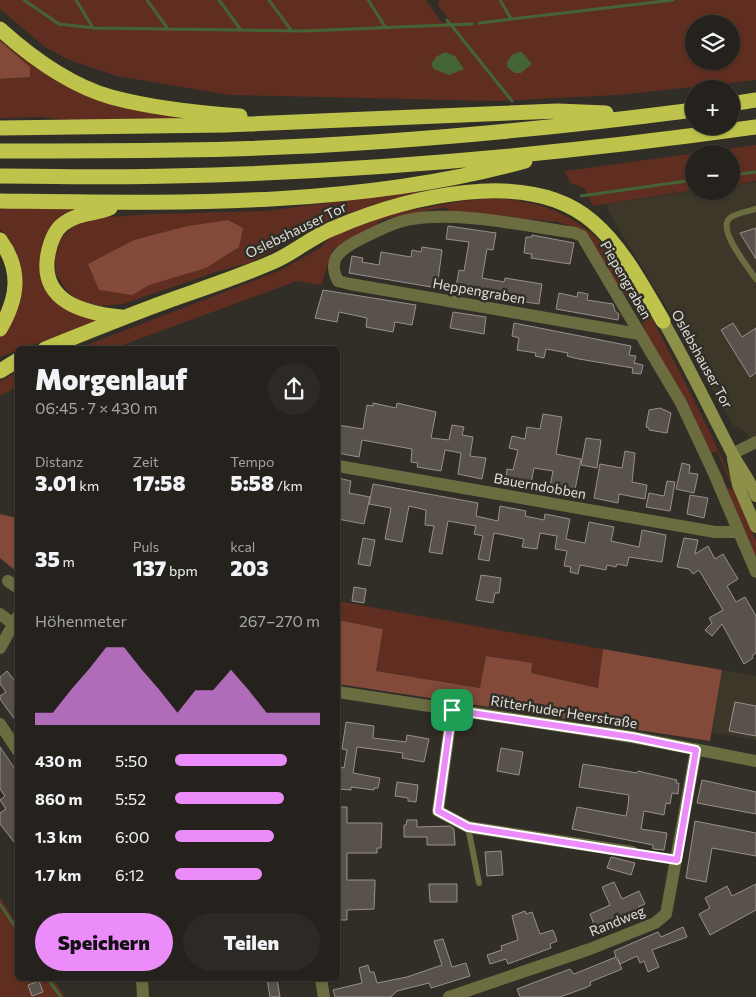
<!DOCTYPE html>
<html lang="de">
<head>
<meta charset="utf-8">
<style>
  body { margin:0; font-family:Commissioner,sans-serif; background:#2d2a26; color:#f1f3f6; height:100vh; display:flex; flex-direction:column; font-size:19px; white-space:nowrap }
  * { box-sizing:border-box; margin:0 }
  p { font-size:16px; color:#a3a4a4 }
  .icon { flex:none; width:28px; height:28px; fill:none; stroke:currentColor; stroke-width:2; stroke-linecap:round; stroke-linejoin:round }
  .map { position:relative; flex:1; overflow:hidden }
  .drawer { position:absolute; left:15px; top:346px; width:325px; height:635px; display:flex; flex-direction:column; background:#25221d; border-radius:8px; box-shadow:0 1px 4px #0004,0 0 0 1px #423f3b }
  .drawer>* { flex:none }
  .fabs { position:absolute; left:685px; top:15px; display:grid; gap:10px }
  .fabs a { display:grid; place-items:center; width:55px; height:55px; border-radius:50%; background:#25221d; box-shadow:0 1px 4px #0004,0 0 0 1px #423f3b; font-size:25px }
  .pin { position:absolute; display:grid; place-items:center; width:42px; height:42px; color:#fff; margin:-21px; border-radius:10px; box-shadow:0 2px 8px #0006 }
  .round { display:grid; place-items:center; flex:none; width:52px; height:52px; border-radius:26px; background:#2d2a26 }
  .summary { display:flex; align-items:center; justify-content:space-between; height:85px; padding:0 20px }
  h1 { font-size:28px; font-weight:800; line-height:38px }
  .metrics { display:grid; grid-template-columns:repeat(3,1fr); gap:8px; height:85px; padding:5px 20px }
  .metrics div { display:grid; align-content:center }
  .metrics b { font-size:21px; font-weight:800 }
  .metrics small { font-size:14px; font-weight:400 }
  .metrics p { font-size:14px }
  .chart { height:140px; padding:10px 20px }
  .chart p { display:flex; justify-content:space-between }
  .chart svg { width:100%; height:90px; margin-top:5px; fill:#ec8cfa; opacity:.7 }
  .button { display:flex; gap:10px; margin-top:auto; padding:10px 20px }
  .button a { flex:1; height:58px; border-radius:30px; background:#ec8cfa; color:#111; font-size:20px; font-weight:800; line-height:58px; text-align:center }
  .button a+a { background:#2d2a26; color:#f1f3f6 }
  ul { padding:0 20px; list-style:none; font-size:16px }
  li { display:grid; grid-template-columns:80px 60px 1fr; align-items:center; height:38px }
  li i { height:12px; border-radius:6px; background:#ec8cfa }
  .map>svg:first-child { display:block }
  .built { fill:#3d372a }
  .green { fill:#5f2e20; fill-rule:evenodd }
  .forest { fill:#834a3a }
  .water { fill:#446435 }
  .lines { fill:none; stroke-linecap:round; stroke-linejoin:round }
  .stream { stroke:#446435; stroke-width:3 }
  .building { fill:#59524c; stroke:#98908a }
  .lane { stroke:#6b6d41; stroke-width:6 }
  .street { stroke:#6b6d41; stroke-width:12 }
  .secondary { stroke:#8c9048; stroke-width:12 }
  .highway { stroke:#bec34c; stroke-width:15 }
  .route-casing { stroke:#fff; stroke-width:10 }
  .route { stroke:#ec8cfa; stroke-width:6 }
  .labels { text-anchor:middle; stroke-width:5; stroke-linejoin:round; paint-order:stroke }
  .street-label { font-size:14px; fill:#e0ded9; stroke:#312e27 }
</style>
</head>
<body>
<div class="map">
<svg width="756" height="997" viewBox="0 0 756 997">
  <rect width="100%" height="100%" fill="#312e27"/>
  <path class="built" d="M756 182V447L747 433 733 425 682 336 683 335 608 211 607 204 694 191H731V185Z
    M722 670 756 676V740L712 732Z"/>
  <path class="green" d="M0 0H426L442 23 451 22 438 5 439 0H756V80L618 95 497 101 230 95 117 76 69 60 45 47 0 9ZM694 24H731V61H694Z
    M0 33 64 80 208 119 83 121 40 117 0 118V79L29 77 30 67 0 41Z
    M756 145V181L731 185V154H694V190L593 206 584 188 570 183 565 171Z
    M430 190 372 205 319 224 250 263 219 271 123 304 102 306 81 302 68 292 56 274 55 257 61 239 74 224 93 218 152 214 265 211Z
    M492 198C599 202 627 271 671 355 692 397 714 438 732 481L730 482 717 451 711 453 688 404 647 336 639 314 575 228 559 222 452 212 445 207 381 220 370 231 333 249 321 285 297 281 112 349H77L281 270 320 248 332 235 389 214 462 201Z
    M0 206 77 208 66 213 45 239 58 303C73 314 85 317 104 319L0 357V335L21 295V266L10 240 0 229Z
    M17 372V387L0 396V381Z
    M720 469 727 488 736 490 756 541V564L718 470Z
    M338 601 603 649 599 688 531 673V663L486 656 481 688 376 671 383 629 338 620Z
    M0 897 17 924 18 979H53L65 997H0Z"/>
  <path class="forest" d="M0 41 30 67V77L0 79Z
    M228 220 243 228 239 247 206 268 149 285 132 295 99 290 88 264 134 240 188 226Z
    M0 514 17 518V572L0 558Z
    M338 620 383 629 376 671 480 688 486 656 532 663 531 673 598 688 603 649 722 670 710 741 338 684Z"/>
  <path class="water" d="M445 52 455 56 464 69 449 75 434 69 431 64 436 57Z
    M518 52H522L532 64 521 73H515L507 67V62L512 55Z"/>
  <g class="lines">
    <path class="stream" d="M24 0 59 24 94 28 303 31 472 24
      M76 0 93 28
      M147 0 168 29
      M219 0 241 30
      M269 0 291 30
      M368 0 386 28
      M500 0 511 19
      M447 20 512 101
      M479 23 673 0
      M731 175 756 172
      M581 196 694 180
      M0 904 18 931
      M48 979 61 997"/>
  </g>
  <path class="building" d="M448 226 496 233 493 250 487 249 482 278 504 282 505 278 542 284 539 304 455 292 459 270 464 271 469 242 446 239Z
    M756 228V259L740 233Z
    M532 235 574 243 570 264 531 258 532 254 524 253 526 237H532Z
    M422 247 442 250 437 288 349 273 352 256 363 258 362 262 379 265 381 252 411 257 412 250 421 252Z
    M323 290 416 305 412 325 395 322 393 332 366 327 367 318 339 312 337 322 315 318Z
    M578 292 588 294 587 300 613 304 615 311 619 314 618 320 556 309 559 293 577 297Z
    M453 312 486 317 484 334 450 328Z
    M514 323 631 346 629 355 636 356 634 363 643 365 641 374 632 373 633 368 579 359 567 356 568 353 546 349 544 358 535 356 536 353 517 350 519 338 512 336Z
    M733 323 742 337 756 328V373L750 377 721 330Z
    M373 403 396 408 397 403 436 412 431 438 449 440 452 425 464 427 462 435 473 437 470 456 486 458 482 479 458 474 461 453 445 450 441 471 417 467 418 463 411 462 412 449 362 440 359 457 338 453V425L363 429 367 405 373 406Z
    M660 408 671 413 667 433 649 430V428L646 427 649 410Z
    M543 414 562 417 556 454 581 459 574 495 549 491 553 471 534 468 530 488 505 483 507 469 513 470 518 450 509 448 512 436 525 439 527 427 540 429Z
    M586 438 601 440 597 468 581 465Z
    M625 451 635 453 632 482 647 485 645 499 619 494 618 503 594 498 600 464 622 468Z
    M682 463 690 465 689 473 698 474 694 493 676 489Z
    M338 478 351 481 349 493 370 497 364 524 338 519Z
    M667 481 675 482 670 511 646 507 649 493 664 496Z
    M373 484 478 503 476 516 498 521 500 506 526 511 525 516 544 520 545 514 570 519 566 539 575 541 585 543 589 522 614 527 611 541 639 547 642 530 666 535 662 562 629 557 627 566 617 564 616 567 607 565 606 570 580 565 578 574 570 572 571 567 564 566 567 551 555 549 557 536 540 533 537 549 522 547 524 539 494 533 489 561 478 559 483 536 474 534 476 526 448 521 442 554 429 552 434 526 425 525 426 510 409 506 402 542 385 539 391 508 369 504Z
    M690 495 708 498 704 518 687 514Z
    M363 538 375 540 370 566 358 564Z
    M684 538 698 540 695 554 708 546 715 559 723 554 738 579 727 586 736 602 745 597 756 616V653L752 656 753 658 744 664 722 624 712 636 705 630 712 623 709 618 723 610 699 570 693 574 689 569 677 567Z
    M481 575 501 578 499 593H495L493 603 476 600Z
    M354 587 366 589 364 603 352 601Z
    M7 671 18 685V724L0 699V696L6 692 0 684V677Z
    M735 702 756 706V736L729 731Z
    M346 722 374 726 373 738 406 742 407 735 429 739 424 762 402 758 403 753 357 747 353 773 380 778 378 788H374V790L351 787V790L338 789 341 767 344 768 347 750 342 749Z
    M0 747 18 773V847L0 824V813L6 809 0 800 5 796 0 789Z
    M501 748 523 752 519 775 497 771Z
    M583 764 637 773 638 771 677 780 676 783H679L678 794 672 793 670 804 666 803 664 815 644 811 641 829 667 833 664 850 653 849V845L572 829 577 807 626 816 628 806 629 795 579 787Z
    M702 780 756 792V814L697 803Z
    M397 782 418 785 416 802 408 801V798L395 796Z
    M338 807H347V823H382L381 848H377V853H347V880H375V885L374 909 347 910V920H338Z
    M407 820H417V827L450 826 454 829 455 845H427V837H404V825H406Z
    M695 821 756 833V856L712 848 706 882 686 878Z
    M501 851 503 875 487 876 485 852Z
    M611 857 635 863 631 875 607 868Z
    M614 882 622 899 639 891 645 904 638 907 640 911 604 927 602 924 595 927 590 914 610 905 602 887Z
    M429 884H457V902H430Z
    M756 884V910L710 935 699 914 710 908 705 898 727 886 732 896Z
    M525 911 526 914 532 912 540 934 553 930 557 941 550 944 551 948 508 964 506 959 490 964 487 955 502 950 501 946 518 940 512 916Z
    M683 927 687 937 652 950 659 967 648 972 644 961 640 963 637 956 620 964 617 958 622 969 590 982 591 985 585 988 560 997H520L517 989 570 969 574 974 616 957 614 951 658 932 661 937Z
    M443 939 452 967 466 963 470 976 431 988 429 983 397 991 391 997H335L333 990 362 983 359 968 368 965 370 972H374L377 983 407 977 442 965 434 941Z
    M267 979H277L280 997H270Z
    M39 981 43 992 32 996 28 985Z"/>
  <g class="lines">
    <path class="lane" d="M756 209C748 211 736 213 730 218 716 229 749 268 756 279
      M468 827 479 883
      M632 852 677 860"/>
    <path class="street" d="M639 334 350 284 338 281C328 261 337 252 355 242 371 234 389 224 407 220 455 210 526 226 575 233L582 236 681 403 712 469 756 572
      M732 454 756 442
      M338 466 715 532H737
      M8 581 18 588
      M0 614 12 623
      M0 648 18 616
      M338 692 632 737 756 761
      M452 710 438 811 468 827 632 852
      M0 724 18 751
      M142 979 143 997
      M321 979 324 997
      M449 997 590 949 655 923 666 914 696 750"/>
    <path class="secondary" d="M663 321C688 364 709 409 732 453 740 468 750 479 756 496
      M733 459 738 485 756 527"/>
    <path class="highway" d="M0 29C31 57 69 85 111 97 152 108 197 113 240 116
      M731 104 756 100
      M0 128 225 125 558 111 606 113
      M0 151C59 151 119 151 178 150 350 148 524 132 694 110
      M0 176C57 176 114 178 171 176 367 172 563 154 756 127
      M0 201C174 203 356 208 525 161
      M110 208C94 215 78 212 63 224 54 231 50 244 48 254 39 302 84 313 121 317
      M0 240C22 270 18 298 0 329
      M45 349C85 333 124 317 165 302 201 289 239 277 275 261 295 252 313 236 334 228 404 198 529 165 593 222 623 248 643 287 663 321
      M0 371 18 360"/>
  </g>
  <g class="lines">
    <g class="route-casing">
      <path id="route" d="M452 710 632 737 696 750 677 860 468 827 438 811Z"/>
    </g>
    <use href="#route" class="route"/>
  </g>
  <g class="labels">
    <g class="street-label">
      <text transform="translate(296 230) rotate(-26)" y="5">Oslebshauser Tor</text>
      <text transform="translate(626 280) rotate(60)" y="5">Piepengraben</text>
      <text transform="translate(479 291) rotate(10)" y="5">Heppengraben</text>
      <text transform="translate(702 359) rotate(61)" y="5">Oslebshauser Tor</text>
      <text transform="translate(540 486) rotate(10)" y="5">Bauerndobben</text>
      <text transform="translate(564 712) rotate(9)" y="5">Ritterhuder Heerstraße</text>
      <text transform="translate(617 921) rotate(-22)" y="5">Randweg</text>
    </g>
  </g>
</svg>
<div class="fabs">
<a><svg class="icon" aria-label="layers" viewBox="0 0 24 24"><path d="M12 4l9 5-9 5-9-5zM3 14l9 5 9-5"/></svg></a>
<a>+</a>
<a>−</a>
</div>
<div class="pin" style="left:452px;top:710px;background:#1e9e55"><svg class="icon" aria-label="arrive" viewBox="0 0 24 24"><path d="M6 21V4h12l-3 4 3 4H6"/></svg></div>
<section class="drawer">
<div class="summary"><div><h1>Morgenlauf</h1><p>06:45 · 7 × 430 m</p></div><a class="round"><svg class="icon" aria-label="share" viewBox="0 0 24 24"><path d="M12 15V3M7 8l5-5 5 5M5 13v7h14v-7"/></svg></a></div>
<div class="metrics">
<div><p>Distanz</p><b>3.01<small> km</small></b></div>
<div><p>Zeit</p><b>17:58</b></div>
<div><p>Tempo</p><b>5:58<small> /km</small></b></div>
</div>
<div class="metrics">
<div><b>35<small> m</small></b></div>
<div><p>Puls</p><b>137<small> bpm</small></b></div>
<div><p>kcal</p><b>203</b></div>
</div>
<div class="chart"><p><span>Höhenmeter</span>267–270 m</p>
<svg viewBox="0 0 160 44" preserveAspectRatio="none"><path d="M0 44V38L10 38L20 27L30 17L40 6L50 6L60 17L70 27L80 38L90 27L100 27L110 17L120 27L130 38L140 38L150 38L160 38V44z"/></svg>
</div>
<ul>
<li><b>430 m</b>5:50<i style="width:77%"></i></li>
<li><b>860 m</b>5:52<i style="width:75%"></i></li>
<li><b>1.3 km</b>6:00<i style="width:68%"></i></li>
<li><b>1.7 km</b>6:12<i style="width:60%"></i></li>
</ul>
<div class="button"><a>Speichern</a><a>Teilen</a></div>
</section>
</div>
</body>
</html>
